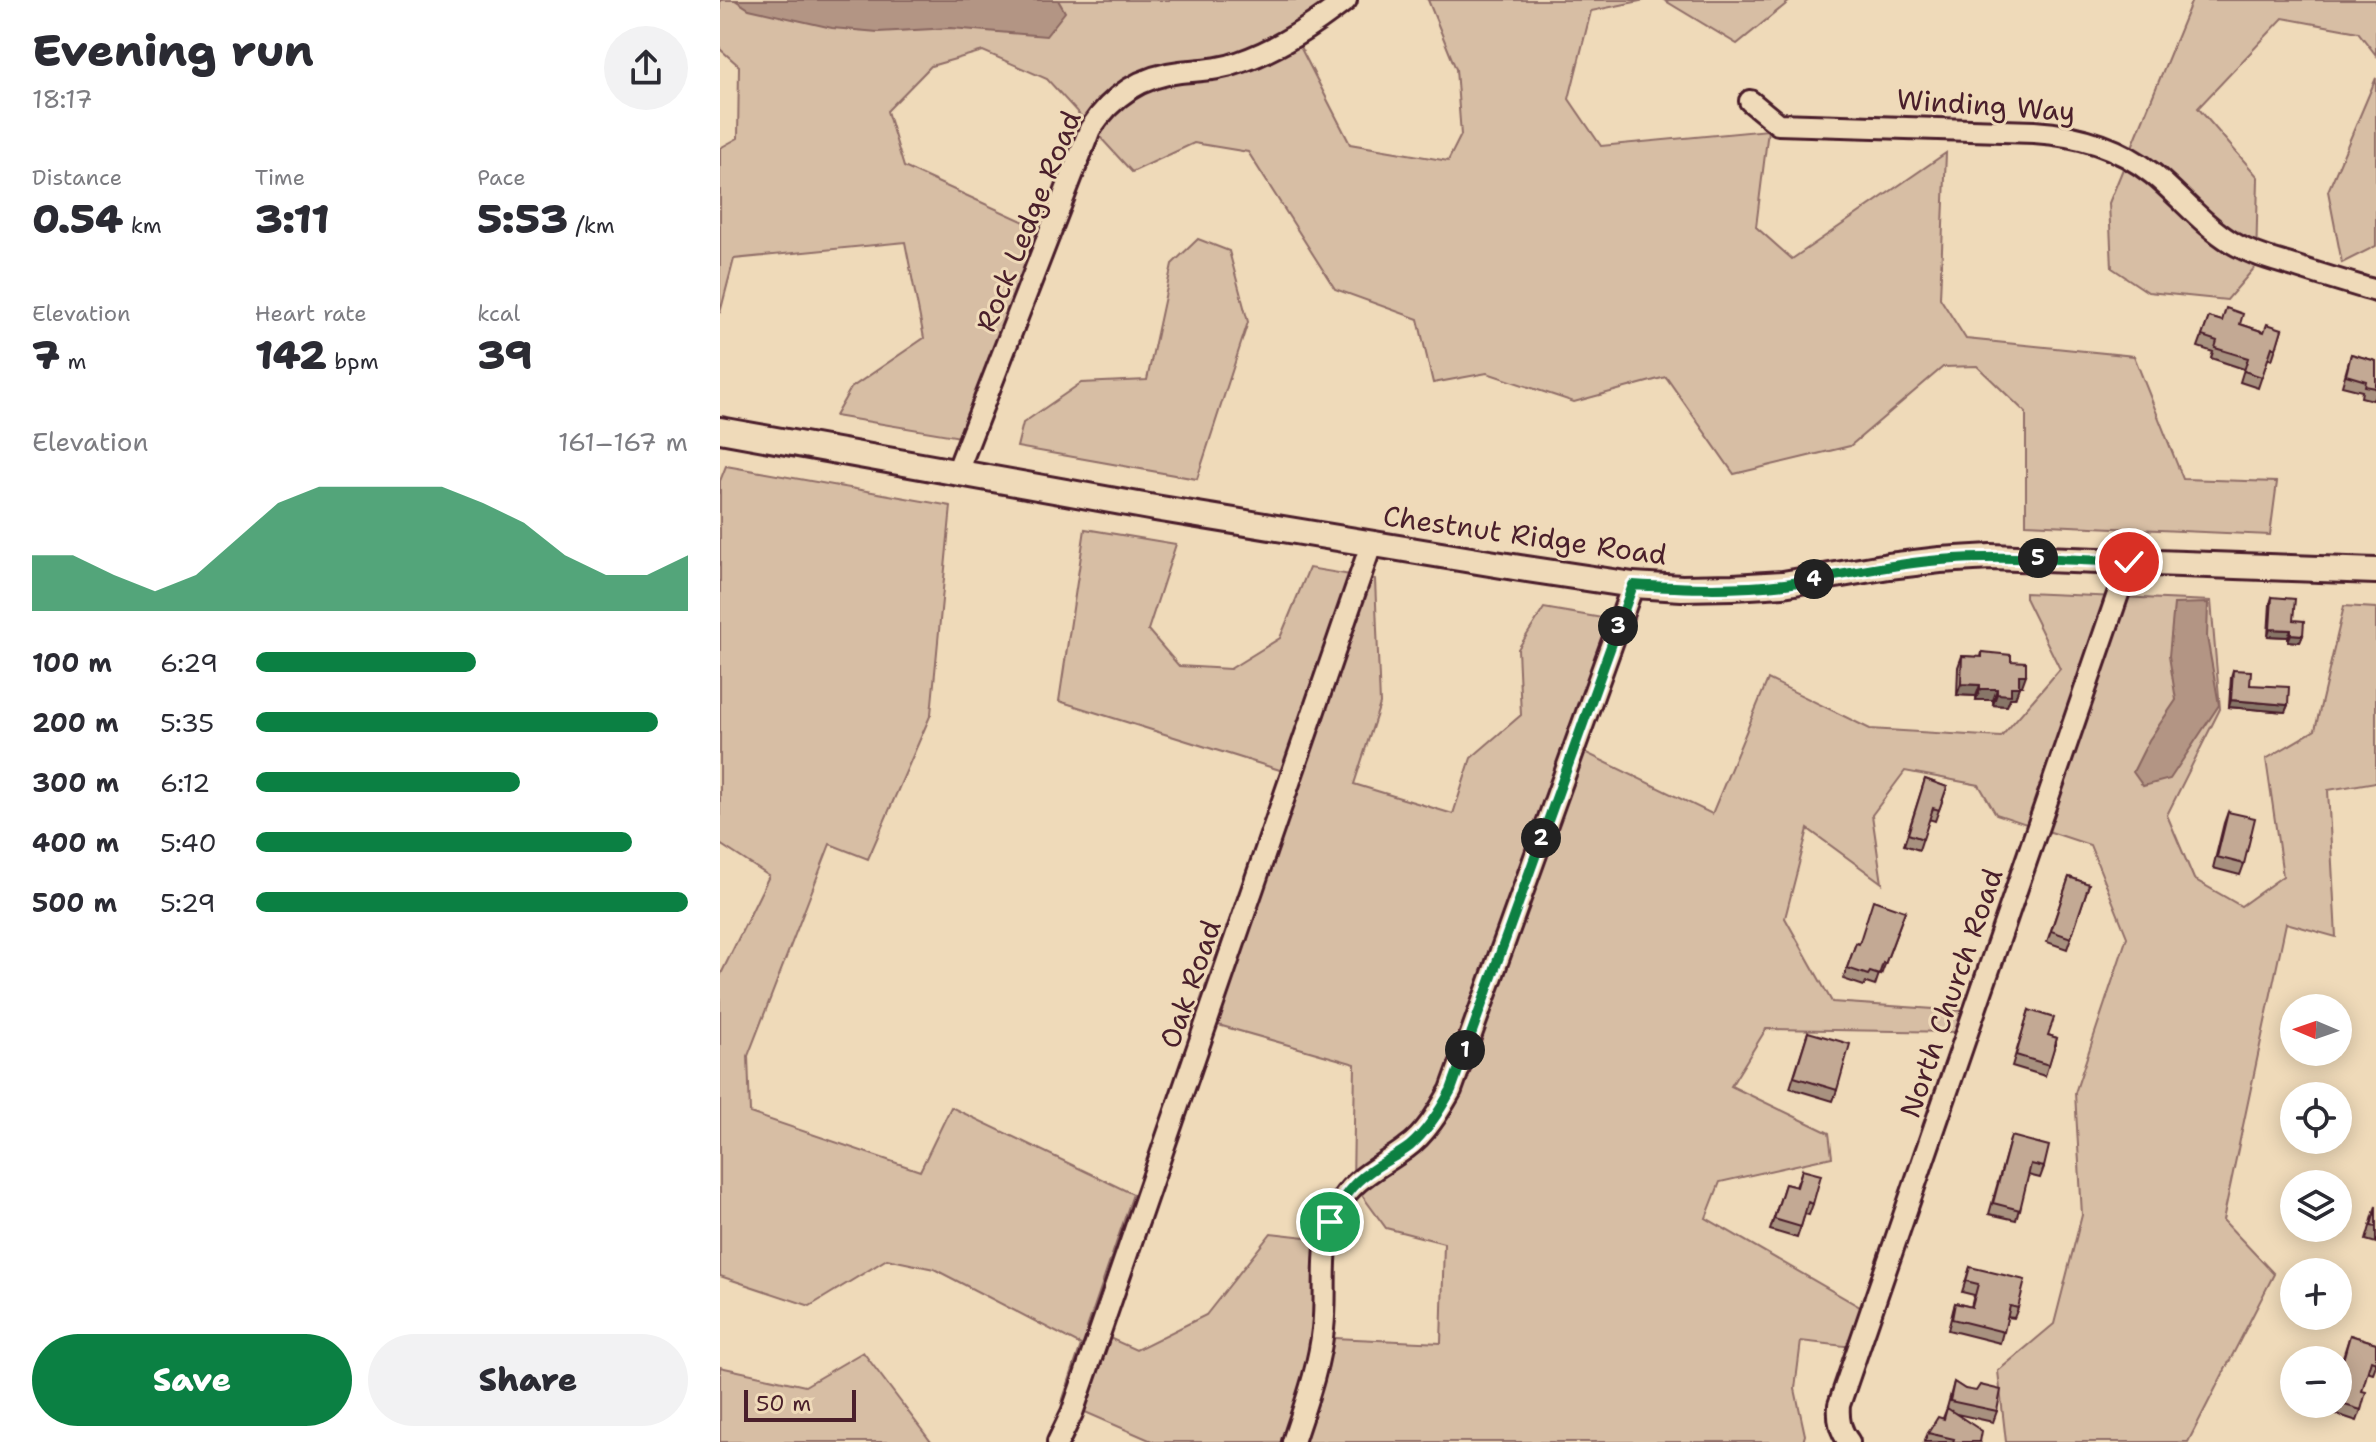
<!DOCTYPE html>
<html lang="en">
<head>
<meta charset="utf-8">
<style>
  body { margin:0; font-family:"Shantell Sans",sans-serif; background:#f2f2f3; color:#2b2b33; height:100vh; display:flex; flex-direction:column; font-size:30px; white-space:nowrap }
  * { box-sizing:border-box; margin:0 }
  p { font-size:26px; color:#7c7c81 }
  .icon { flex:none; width:44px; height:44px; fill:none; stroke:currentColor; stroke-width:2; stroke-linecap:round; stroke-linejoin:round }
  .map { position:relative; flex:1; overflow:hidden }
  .panel { display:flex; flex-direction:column; background:#fff; width:720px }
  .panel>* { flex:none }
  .needle { width:52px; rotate:272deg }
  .tools { position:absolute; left:1560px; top:994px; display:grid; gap:16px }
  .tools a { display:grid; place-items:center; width:72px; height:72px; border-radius:50%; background:#fff; box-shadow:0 4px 20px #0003; font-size:40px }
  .scale { position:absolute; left:24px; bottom:20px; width:112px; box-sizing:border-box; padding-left:8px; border:4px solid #4a1f2b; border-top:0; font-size:22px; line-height:28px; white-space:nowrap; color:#4a1f2b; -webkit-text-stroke:6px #efdab9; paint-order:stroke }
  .pin { position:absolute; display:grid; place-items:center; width:68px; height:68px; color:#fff; margin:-34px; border:4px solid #fff; border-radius:50%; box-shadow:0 2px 8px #0007 }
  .km { position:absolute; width:40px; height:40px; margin:-20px; border-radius:50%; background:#222; color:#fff; font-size:22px; line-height:40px; text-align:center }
  .round { display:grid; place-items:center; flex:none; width:84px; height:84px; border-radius:42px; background:#f2f2f3 }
  .overview { display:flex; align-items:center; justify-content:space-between; height:136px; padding:0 32px }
  h1 { font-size:44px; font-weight:800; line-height:60px }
  .figures { display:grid; grid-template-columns:repeat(3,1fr); gap:12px; height:136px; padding:8px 32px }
  .figures div { display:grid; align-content:center }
  .figures b { font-size:40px; font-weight:800 }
  .figures small { font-size:22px; font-weight:400 }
  .figures p { font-size:22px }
  .chart { height:224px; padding:16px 32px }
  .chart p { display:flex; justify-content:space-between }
  .chart svg { width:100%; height:144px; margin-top:8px; fill:#0b8043; opacity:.7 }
  .button { display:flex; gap:16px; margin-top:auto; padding:16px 32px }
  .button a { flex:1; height:92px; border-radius:48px; background:#0b8043; color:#fff; font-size:32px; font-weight:800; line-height:92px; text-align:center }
  .button a+a { background:#f2f2f3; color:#2b2b33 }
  ul { padding:0 32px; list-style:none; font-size:26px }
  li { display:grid; grid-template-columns:128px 96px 1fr; align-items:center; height:60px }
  li i { height:20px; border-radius:10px; background:#0b8043 }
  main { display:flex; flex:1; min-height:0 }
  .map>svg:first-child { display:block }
  .green { fill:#d7bea4; stroke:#906e68; stroke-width:2 }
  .water { fill:#b39584; stroke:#896660; stroke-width:2 }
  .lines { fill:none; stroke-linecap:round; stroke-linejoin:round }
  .minor-casing { stroke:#4a1f2b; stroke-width:26 }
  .major-casing { stroke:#4a1f2b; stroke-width:30 }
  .minor { stroke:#efdab9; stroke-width:20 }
  .major { stroke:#efdab9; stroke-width:24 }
  .wall { fill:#a8917f; stroke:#4a1f2b; stroke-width:2 }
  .shaded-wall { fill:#887668; stroke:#4a1f2b; stroke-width:2 }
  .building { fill:#c3a994; stroke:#4a1f2b; stroke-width:2 }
  .route-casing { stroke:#fff; stroke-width:16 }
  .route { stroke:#0b8043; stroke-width:10 }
  .labels { text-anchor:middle; stroke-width:6; stroke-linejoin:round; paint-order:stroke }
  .street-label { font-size:28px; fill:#4a1f2b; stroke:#efdab9 }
</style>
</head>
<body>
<main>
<section class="panel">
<div class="overview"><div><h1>Evening run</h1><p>18:17</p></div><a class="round"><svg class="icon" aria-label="share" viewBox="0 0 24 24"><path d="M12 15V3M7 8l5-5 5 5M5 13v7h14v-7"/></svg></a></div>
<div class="figures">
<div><p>Distance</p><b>0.54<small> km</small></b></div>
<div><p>Time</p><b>3:11</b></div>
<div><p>Pace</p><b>5:53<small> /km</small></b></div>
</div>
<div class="figures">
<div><p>Elevation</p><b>7<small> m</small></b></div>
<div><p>Heart rate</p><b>142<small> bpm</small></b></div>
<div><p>kcal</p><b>39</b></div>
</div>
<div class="chart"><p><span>Elevation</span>161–167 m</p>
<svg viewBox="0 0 160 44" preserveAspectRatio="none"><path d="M0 44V27L10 27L20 33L30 38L40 33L50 22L60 11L70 6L80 6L90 6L100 6L110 11L120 17L130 27L140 33L150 33L160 27V44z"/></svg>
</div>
<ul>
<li><b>100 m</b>6:29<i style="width:51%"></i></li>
<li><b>200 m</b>5:35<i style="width:93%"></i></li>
<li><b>300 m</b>6:12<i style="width:61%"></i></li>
<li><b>400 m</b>5:40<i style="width:87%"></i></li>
<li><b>500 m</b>5:29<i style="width:100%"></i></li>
</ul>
<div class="button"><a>Save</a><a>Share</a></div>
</section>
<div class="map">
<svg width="1656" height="1442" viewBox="0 0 1656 1442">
  <rect width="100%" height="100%" fill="#efdab9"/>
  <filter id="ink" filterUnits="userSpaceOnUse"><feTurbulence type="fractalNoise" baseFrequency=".0125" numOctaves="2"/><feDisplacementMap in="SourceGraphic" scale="16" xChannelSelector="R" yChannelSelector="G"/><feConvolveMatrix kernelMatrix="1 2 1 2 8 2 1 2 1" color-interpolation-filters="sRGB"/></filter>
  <g filter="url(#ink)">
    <path class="green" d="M0 0H617L572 31 630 144 728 161 741 135 736 69 708 0H925L871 11 849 99 881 146 1048 130 1036 227 1072 259 1226 153 1220 298 1246 339 1414 356 1463 479 1557 482 1550 535 1306 524V413L1257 366 1223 367 1130 446 1014 474 946 377 854 402 767 373 713 383 698 319 615 289 528 152 474 143 412 172 327 79 263 51 211 66 167 111 184 167 322 230 246 438 115 416 131 388 204 338 185 242 14 259 0 313V148L18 138 19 66 0 49Z
      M944 0H1071L1017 44Z
      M1472 0H1656V55L1638 32 1563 18 1478 108 1538 177 1536 266 1507 300 1428 292 1392 268 1389 203Z
      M1656 78V246L1622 263 1608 191Z
      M478 239 509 251 528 322 477 479 297 447 303 423 361 383 427 380 452 264Z
      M6 466 231 506 211 714 148 859 110 844 28 1056 30 1113 200 1171 231 1107 413 1194 367 1328 416 1350 486 1315 551 1233 602 1239 593 1337 721 1343 724 1243 666 1228 633 1183 635 1064 474 1018 563 771 339 701 365 529 456 544 428 630 459 666 510 669 560 638 589 568 655 579 660 704 634 784 733 814 751 758 801 715 798 649 824 608 894 620 854 747 992 814 1048 679 1150 729 1281 737 1340 669 1305 598V593L1491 601 1500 709 1447 815 1474 879 1521 906 1563 876 1546 759 1595 730 1624 606 1656 608V782L1608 790 1616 937 1566 923 1503 1220 1554 1274 1468 1442H1286L1278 1371 1334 1324 1362 1215 1355 1093 1407 937 1370 845 1276 814 1259 785 1185 771 1152 815 1162 883 1088 829 1065 918 1112 1002 1243 1011 1239 1032 1046 1029 1011 1086 1109 1133 1112 1157 1000 1182 986 1218 1145 1310 1133 1347 1081 1341 1075 1389 1085 1435 1083 1442H434L342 1402 361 1345 214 1269 167 1259 90 1306 0 1276V976L49 876 0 844V481Z
      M143 1352 211 1442H0V1367L85 1386Z"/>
    <path class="water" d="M15 0H338L345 12 326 36 231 28 158 32 112 28 29 9Z
      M1488 603 1487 637 1499 705 1450 779 1423 786 1413 772 1429 740 1456 700 1449 656 1454 604Z"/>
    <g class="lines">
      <g class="minor-casing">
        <path id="minor" d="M1030 101 1058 124 1314 132C1358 135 1398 146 1433 174 1460 196 1482 224 1511 242 1531 254 1553 260 1574 266 1601 275 1629 283 1656 291
          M237 472 370 129C391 97 421 76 460 72 481 70 500 70 520 62 559 49 594 25 626 0
          M338 1442 352 1413 652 542
          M573 1442C585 1405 599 1368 603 1329 608 1288 598 1246 617 1208 632 1178 661 1167 686 1148 706 1134 719 1111 731 1090L913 585
          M1129 1442C1120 1430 1118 1420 1119 1405L1409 562"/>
      </g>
      <g class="major-casing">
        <path id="major" d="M0 430 435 508 800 568 913 585 962 588 1013 587 1063 584 1169 566 1220 560 1271 557 1656 571"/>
      </g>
      <use href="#minor" class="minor"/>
      <use href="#major" class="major"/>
    </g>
    <path class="wall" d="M1489 317 1501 321 1520 324 1544 332 1562 329 1552 360 1548 358 1538 388 1520 382 1524 369 1491 358 1493 352 1478 347Z
      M1631 354 1656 361V394L1653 400 1641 397 1642 391 1622 386Z
      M1552 597 1573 620 1583 635 1580 642 1568 641V637L1548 636 1550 604Z
      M1262 652 1291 661 1302 686H1299L1295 698H1290L1287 706 1273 705V700H1256V696L1237 695 1238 667 1242 656 1261 657Z
      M1513 670 1530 685 1568 705 1565 712 1509 707 1511 677Z
      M1205 779 1227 787 1215 821 1209 819 1199 850 1184 845Z
      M1508 812 1524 864 1520 875 1493 868 1504 823Z
      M1349 877 1369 884 1347 949 1327 942Z
      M1185 911 1161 975 1159 974 1155 986 1146 983 1144 986 1123 979 1136 943 1138 944Z
      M1309 1010 1328 1035 1337 1038 1325 1076 1292 1066Z
      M1088 1032 1117 1090 1113 1101 1070 1088Z
      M1291 1136 1324 1167 1320 1178 1308 1175 1296 1220 1269 1214Z
      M1082 1170 1093 1204 1089 1215 1085 1214 1077 1238 1050 1230 1065 1184 1076 1187Z
      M1656 1206V1243L1646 1240Z
      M1250 1267 1298 1308 1294 1318 1287 1317 1280 1343 1228 1330 1235 1303 1251 1307 1254 1295 1242 1292Z
      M1630 1335 1656 1343V1365L1653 1373 1647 1371 1642 1391 1641 1410 1637 1421 1613 1413 1615 1404H1618V1360H1622Z
      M1234 1382 1277 1411 1273 1422 1237 1414 1260 1442H1204L1208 1433 1223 1418 1227 1408Z"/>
    <path class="shaded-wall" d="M1550 629 1571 630 1568 637 1548 636Z
      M1571 634 1583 635 1580 642 1568 641Z
      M1299 675H1306L1302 686H1295Z
      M1241 684 1260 685 1256 696 1237 695Z
      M1291 687H1299L1295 698H1290L1287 706 1273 705 1277 694Z
      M1260 689H1277L1273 700H1256Z
      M1511 700 1568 705 1565 712 1509 707Z"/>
    <path class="building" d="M1506 308 1523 314 1520 324 1544 332 1547 324 1562 329 1556 349 1552 347 1542 377 1524 371 1528 358 1495 348 1497 341 1482 336 1489 317 1502 321Z
      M1631 354 1656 361V388L1645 386 1646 381 1626 375Z
      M1552 597 1575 599 1573 620 1584 621 1583 635 1571 634V630L1550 629Z
      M1262 652 1291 655V661L1306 662V675H1299V687H1291V695L1277 694V689H1260V685L1241 684 1242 656 1262 657Z
      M1513 670 1531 671 1530 685 1569 687 1568 705 1511 700Z
      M1205 779 1227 787 1219 810 1213 808 1203 839 1188 834Z
      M1508 812 1535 818 1524 864 1497 857Z
      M1349 877 1369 884 1351 938 1331 931Z
      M1153 900 1185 911 1165 964 1163 963 1159 975 1150 972 1148 975 1127 968 1136 943 1139 944Z
      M1309 1010 1334 1018 1328 1035 1337 1038 1329 1065 1296 1055Z
      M1088 1032 1130 1044 1117 1090 1074 1077Z
      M1291 1136 1329 1146 1324 1167 1311 1164 1300 1210 1273 1203Z
      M1082 1170 1101 1175 1093 1204 1088 1202 1081 1227 1054 1219 1065 1184 1077 1187Z
      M1656 1207V1227L1651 1226Z
      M1250 1267 1305 1280 1298 1308 1290 1306 1284 1332 1232 1319 1235 1303 1252 1307 1258 1284 1246 1281Z
      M1630 1335 1656 1343V1362L1651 1360 1642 1391 1646 1392 1641 1410 1618 1403V1398L1621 1386 1618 1385V1359L1623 1360Z
      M1234 1382 1245 1389 1256 1391 1260 1385 1281 1390 1277 1411 1230 1401Z
      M1227 1408 1262 1431 1260 1442H1233L1234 1439 1208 1433 1218 1417 1224 1419Z"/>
  </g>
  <g class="lines" filter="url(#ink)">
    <g class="route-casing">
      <path id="route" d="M610 1222C619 1203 630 1185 648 1173 661 1163 677 1156 690 1146 708 1130 720 1111 731 1090L913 585C963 588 1014 590 1065 584 1117 577 1168 564 1221 560 1283 555 1346 560 1409 562"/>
    </g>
    <use href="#route" class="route"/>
  </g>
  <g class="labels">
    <g class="street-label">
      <text transform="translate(1266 105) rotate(4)" y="10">Winding Way</text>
      <text transform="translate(308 221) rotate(-68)" y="10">Rock Ledge Road</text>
      <text transform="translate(805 535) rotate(8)" y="10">Chestnut Ridge Road</text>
      <text transform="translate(470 984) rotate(-71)" y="10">Oak Road</text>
      <text transform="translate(1231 993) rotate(-71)" y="10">North Church Road</text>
    </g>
  </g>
</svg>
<div class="tools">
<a><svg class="needle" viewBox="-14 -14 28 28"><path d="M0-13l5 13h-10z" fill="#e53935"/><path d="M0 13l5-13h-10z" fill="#7c7c81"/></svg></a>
<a><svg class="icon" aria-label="locate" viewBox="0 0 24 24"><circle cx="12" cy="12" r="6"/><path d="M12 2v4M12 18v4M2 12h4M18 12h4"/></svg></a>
<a><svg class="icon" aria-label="layers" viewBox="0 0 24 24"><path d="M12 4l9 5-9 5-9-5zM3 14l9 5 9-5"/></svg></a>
<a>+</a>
<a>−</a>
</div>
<div class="scale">50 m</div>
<div class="pin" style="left:610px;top:1222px;background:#1e9e55"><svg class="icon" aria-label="arrive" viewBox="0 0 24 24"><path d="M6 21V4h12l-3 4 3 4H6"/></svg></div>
<div class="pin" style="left:1409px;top:562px;background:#d93025"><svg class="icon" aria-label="check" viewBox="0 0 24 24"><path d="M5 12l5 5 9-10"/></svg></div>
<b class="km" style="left:745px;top:1050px">1</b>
<b class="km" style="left:821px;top:838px">2</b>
<b class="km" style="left:898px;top:626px">3</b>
<b class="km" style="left:1094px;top:579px">4</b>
<b class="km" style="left:1318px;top:558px">5</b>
</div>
</main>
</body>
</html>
